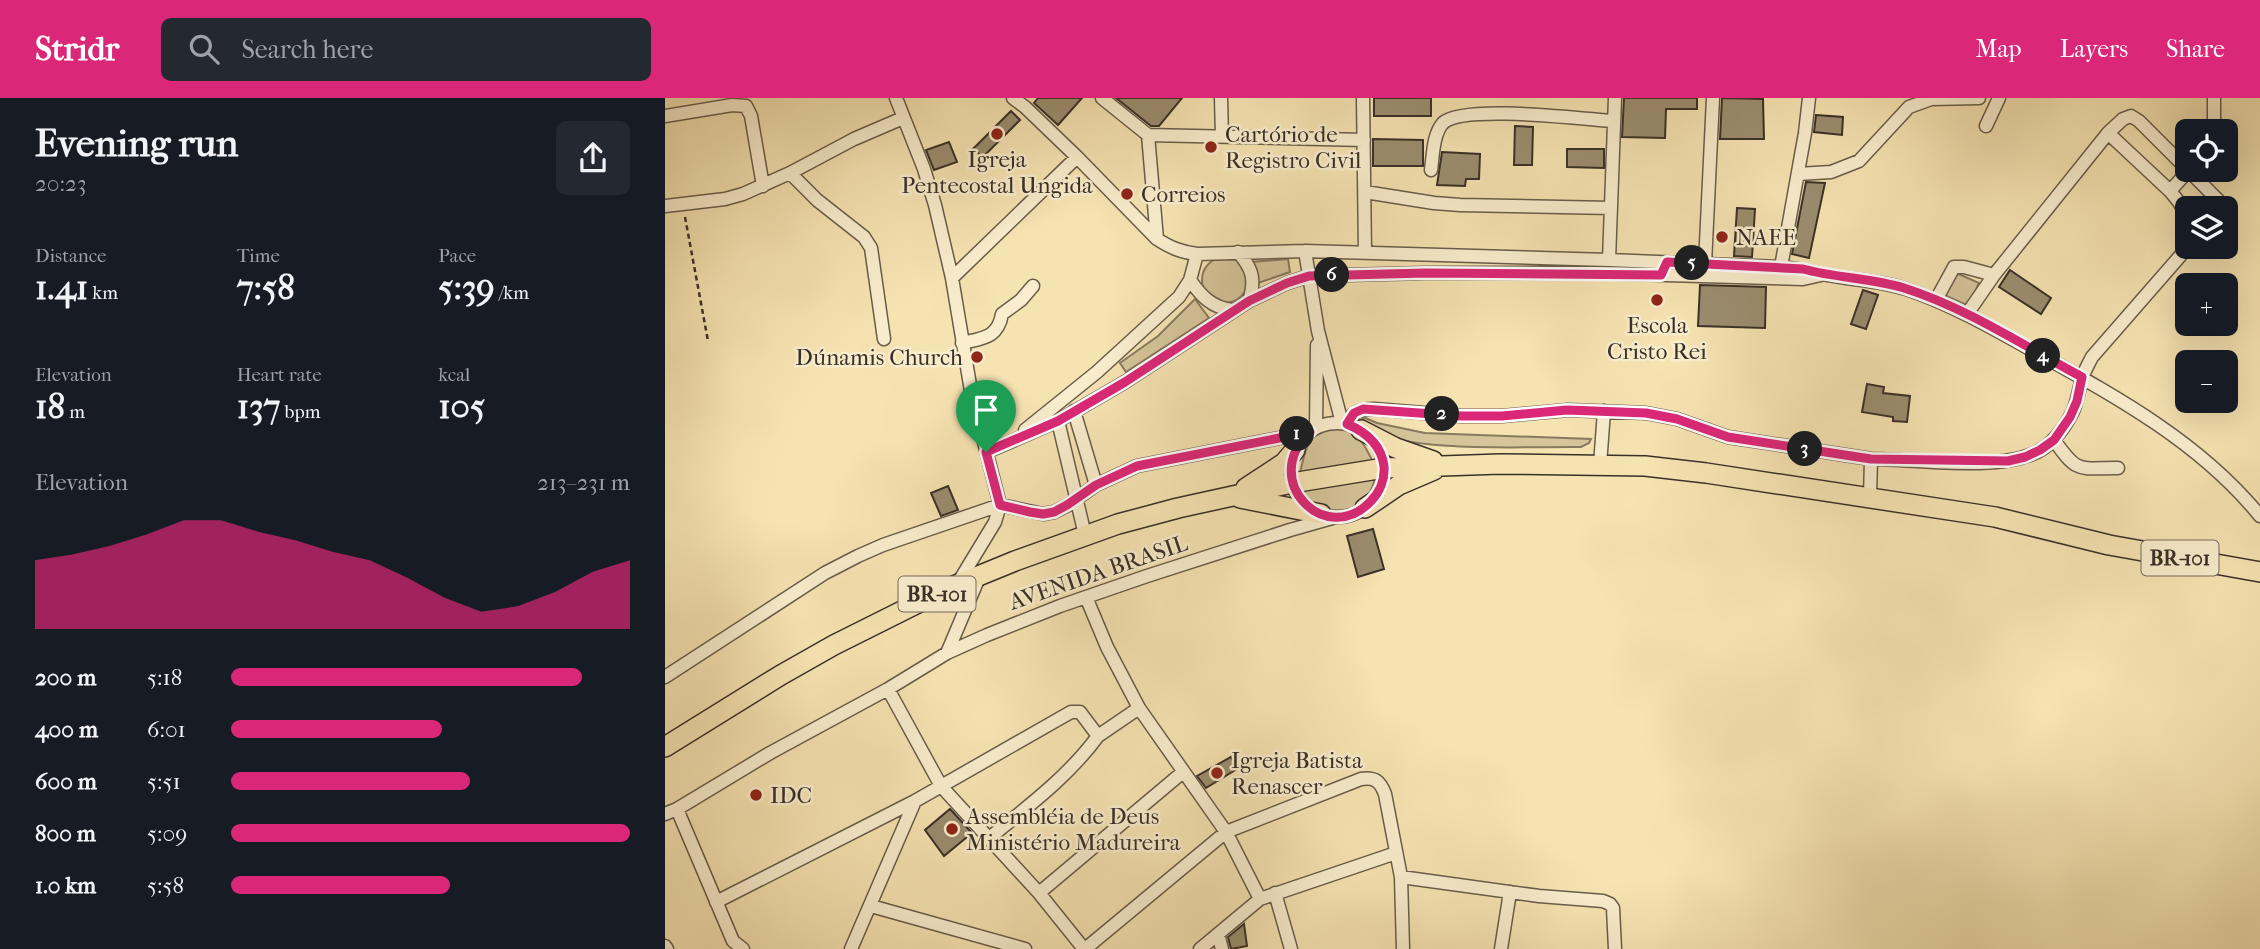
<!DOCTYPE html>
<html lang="en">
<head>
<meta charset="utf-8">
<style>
  body { margin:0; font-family:"IM FELL French Canon",serif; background:#242831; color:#f1f3f6; height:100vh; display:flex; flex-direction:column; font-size:26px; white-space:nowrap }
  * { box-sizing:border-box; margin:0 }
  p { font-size:23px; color:#9ea1a6 }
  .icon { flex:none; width:38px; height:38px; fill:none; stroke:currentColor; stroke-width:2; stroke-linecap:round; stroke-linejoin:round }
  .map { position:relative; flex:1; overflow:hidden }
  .side { display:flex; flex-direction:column; background:#171b24; width:665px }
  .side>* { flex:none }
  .fabs { position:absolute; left:1510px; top:21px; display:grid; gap:14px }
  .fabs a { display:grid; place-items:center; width:63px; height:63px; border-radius:10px; background:#171b24; box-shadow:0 7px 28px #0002; font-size:35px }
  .pin { position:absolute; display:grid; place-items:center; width:60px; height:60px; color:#fff; margin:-72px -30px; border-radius:50% 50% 50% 0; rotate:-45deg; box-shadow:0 0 7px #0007 }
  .pin .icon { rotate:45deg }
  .km { position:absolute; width:35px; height:35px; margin:-18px; border-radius:50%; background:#222; color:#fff; font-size:19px; line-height:35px; text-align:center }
  .round { display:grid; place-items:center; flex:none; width:74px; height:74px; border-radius:10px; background:#242831 }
  .headline { display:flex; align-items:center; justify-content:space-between; height:119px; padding:0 35px }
  h1 { font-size:38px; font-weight:700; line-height:52px }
  .stats { display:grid; grid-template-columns:repeat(3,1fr); gap:10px; height:119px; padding:7px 35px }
  .stats div { display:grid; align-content:center }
  .stats b { font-size:35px; font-weight:700 }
  .stats small { font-size:19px; font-weight:400 }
  .stats p { font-size:19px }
  .chart { height:196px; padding:14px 35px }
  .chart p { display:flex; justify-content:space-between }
  .chart svg { width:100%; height:126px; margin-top:7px; fill:#db2777; opacity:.7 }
  ul { padding:0 35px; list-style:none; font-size:23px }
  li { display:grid; grid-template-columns:112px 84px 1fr; align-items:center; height:52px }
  li i { height:18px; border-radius:9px; background:#db2777 }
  header { display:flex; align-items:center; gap:42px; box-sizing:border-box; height:98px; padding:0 35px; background:#db2777; color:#fff }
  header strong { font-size:33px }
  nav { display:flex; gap:38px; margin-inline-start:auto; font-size:24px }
  .search { width:490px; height:63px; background:#242831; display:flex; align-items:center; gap:18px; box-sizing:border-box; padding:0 24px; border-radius:10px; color:#9ea1a6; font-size:26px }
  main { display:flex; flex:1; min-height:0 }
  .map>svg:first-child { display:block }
  .green { fill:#d6c59a; stroke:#887a60; stroke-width:2 }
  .building { fill:#9b8d6f; stroke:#393027; stroke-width:2 }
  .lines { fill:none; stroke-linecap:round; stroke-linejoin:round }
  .minor-casing { stroke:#685d4a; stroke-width:15 }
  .trunk-casing { stroke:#393027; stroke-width:22 }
  .path { stroke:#393027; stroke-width:2.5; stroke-dasharray:5 3.5; stroke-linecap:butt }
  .minor { stroke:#f9edcd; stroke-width:12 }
  .trunk { stroke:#f6e3b2; stroke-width:19 }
  .route-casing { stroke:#fff; stroke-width:14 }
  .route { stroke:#db2777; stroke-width:9 }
  .poi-dot { fill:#8f2418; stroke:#f9edcd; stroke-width:2.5 }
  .labels { text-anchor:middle; stroke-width:5; stroke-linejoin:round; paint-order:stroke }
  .shield { fill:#f9edcd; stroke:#736959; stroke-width:2 }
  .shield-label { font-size:21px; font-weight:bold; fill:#393027 }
  .poi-label { font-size:23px; fill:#393027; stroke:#f9edcd; text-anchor:start }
  .street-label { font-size:23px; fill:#393027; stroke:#f9edcd }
</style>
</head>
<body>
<header>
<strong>Stridr</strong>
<div class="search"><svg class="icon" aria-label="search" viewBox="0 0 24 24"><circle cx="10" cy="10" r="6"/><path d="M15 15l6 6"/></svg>Search here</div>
<nav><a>Map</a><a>Layers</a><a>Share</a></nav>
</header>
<main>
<section class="side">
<div class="headline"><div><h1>Evening run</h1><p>20:23</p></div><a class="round"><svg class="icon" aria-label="share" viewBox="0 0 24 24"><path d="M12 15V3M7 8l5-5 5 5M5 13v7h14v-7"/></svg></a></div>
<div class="stats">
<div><p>Distance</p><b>1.41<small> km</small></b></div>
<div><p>Time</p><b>7:58</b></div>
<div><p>Pace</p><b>5:39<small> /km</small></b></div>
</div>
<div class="stats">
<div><p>Elevation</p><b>18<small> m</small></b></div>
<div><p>Heart rate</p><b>137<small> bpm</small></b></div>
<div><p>kcal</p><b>105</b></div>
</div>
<div class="chart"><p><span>Elevation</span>213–231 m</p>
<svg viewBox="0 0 160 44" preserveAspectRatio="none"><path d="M0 44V20L10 18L20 15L30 11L40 6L50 6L60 10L70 13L80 17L90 20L100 26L110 33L120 38L130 36L140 31L150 24L160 20V44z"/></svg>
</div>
<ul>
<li><b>200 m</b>5:18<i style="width:88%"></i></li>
<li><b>400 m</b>6:01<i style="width:53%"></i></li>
<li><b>600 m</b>5:51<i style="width:60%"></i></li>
<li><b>800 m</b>5:09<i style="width:100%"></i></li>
<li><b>1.0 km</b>5:58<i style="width:55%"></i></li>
</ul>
</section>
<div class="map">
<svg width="1595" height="851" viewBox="0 0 1595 851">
  <rect width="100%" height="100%" fill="#f6e3b2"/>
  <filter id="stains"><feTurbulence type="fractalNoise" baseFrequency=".00286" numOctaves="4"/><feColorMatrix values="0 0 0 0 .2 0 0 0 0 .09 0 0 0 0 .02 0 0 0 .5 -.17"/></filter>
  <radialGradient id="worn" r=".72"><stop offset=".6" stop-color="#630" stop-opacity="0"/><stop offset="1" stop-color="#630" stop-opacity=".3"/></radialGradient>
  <path class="green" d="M537 182a23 23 0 1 1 46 0a23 23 0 1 1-46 0Z
    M623 161 625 174 593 185 586 164Z
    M1289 174 1314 185 1304 208 1279 197Z
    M530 201 544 220 461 274 455 265 493 238Z
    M696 318 712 325 760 335 926 341 924 345 916 349C870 348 741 356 707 331 703 328 699 322 696 318Z
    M671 329C694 334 698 344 708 364L635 375C641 349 642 334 671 329Z
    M710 377C708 404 680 425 654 412 645 407 641 398 637 390Z"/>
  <path class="building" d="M373 0H417L393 27 369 5Z
    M451 0H517L494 28H486Z
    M709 0H766V18H709Z
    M959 0H1032V11H1001L1000 40 957 39Z
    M1057 0 1098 1 1099 41H1055Z
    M346 13 355 22 318 59 308 51Z
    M1151 17 1178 19 1177 37 1149 34Z
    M850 28 868 29 867 67H849Z
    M708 41 758 42V68H708Z
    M284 44 292 64 269 72 261 52Z
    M902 51H939V70L902 69Z
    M777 54 815 56 814 81H801L800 88 772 87Z
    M1141 84 1160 85 1144 160 1127 156Z
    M1072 110 1090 111 1087 159 1069 158Z
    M1345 172 1386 200 1376 216 1334 189Z
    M1035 187 1101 189 1100 230 1033 228Z
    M1198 192 1213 197 1201 231 1186 226Z
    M1202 286 1219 289 1218 295 1245 298 1242 324 1228 323V319L1197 314Z
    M283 388 293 412 276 418 266 395Z
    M708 431 719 471 693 479 682 438Z
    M566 659 572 671 541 690 532 678Z
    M285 711 307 735 279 758 260 732Z
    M579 826 582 848 566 851 563 839Z"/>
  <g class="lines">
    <g class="minor-casing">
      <path id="minor" d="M231 0 259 71 270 107 287 180 306 293 335 407 330 424 293 485
        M348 0 360 9 412 59 492 141C506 150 516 154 532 156L640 153 944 162 1116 169C1131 170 1143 173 1157 176 1185 182 1214 182 1241 191 1285 206 1324 228 1365 251 1448 297 1534 343 1595 418
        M437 0 483 37 699 42
        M556 0 557 39
        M698 0 700 155
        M0 18 67 7 81 8 86 18 98 88
        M1321 28 1334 0
        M1546 33 1549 26V0
        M1443 35 1505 93 1514 104 1522 119
        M483 37 492 141
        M766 72C768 58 768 36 778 25 798 6 918 21 949 23
        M1523 72 1553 102 1554 110
        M125 75 152 102 199 139 206 150 219 241
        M1133 76 1166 74 1194 63 1244 9 1266 1 1314 0
        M1505 93 1524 72
        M700 94 769 105 795 107 946 110
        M0 108 60 101 78 96 125 75 189 41 238 20
        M640 153 653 233 677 325
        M573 154C587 170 591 181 584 203
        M944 162 950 0
        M1040 166 1048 0
        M1116 169 1140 35 1144 0
        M1329 177 1443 35 1458 21 1466 18 1474 23 1522 71
        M287 180 412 59
        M525 182C536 198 547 210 568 212
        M1271 202 1289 169H1299L1329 177 1302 216
        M297 245C318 240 333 240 337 216L356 202 368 188
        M409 313 431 387
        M393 323 420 437
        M625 372a47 47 0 1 1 94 0a47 47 0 1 1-94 0Z
        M682 326C687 313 696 311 709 311L796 318H837L903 312 981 315 1012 321 1063 339 1206 361
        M651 330 652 247
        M360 332 432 274 514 199 525 182 532 156
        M1389 342C1413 376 1413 370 1453 370
        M322 354 393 323 460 284 584 203 622 185 644 178 760 175H931L1138 181 1156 177
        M935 367 939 313
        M1205 400 1206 361C1252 361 1332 374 1372 354 1386 347 1397 333 1405 319 1413 306 1413 292 1418 278 1420 272 1424 265 1427 259L1523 149
        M421 499 442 549 474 610 561 734 595 801
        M282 555 315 477
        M0 579 160 475 193 458 218 447 335 407 378 416 389 414 403 407 431 387 472 368 645 334
        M223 591 276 688 374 795 419 851
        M433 638 474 610
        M12 711 68 843 78 851
        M0 716 12 711 105 655 223 591 282 555 322 537 395 508 482 478 625 432 671 419
        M736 779 874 798 938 803 945 806 948 810 950 851
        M374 795 518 674
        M610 795 626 851
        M51 804 250 703
        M206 808 360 851
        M553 836 595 801 731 755
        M0 848 2 851
        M186 851 250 703 406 614H415L433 638C403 679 362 709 323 741
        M420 851 561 734 696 681C710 679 715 683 720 696L736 779 738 851
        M535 851 553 836 557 851
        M836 851 845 794"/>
    </g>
    <g class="trunk-casing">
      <path id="trunk" d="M696 332 731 350 768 363
        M581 390 619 365 630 352
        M575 400 656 416
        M700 410 734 387 769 372
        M0 649 116 577 169 547 279 492 350 463 453 426 513 410 627 385 719 370 835 366 980 368 1041 375 1330 419 1444 447 1595 474"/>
    </g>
    <path class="path" d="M20 119 43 243"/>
    <use href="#minor" class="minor"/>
    <use href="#trunk" class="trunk"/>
  </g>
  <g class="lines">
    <g class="route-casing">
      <path id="route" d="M1002 164 1138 171C1171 180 1206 180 1239 190 1302 210 1359 248 1417 279L1412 303 1405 319 1389 342 1375 352 1360 359 1343 363 1206 361 1063 339 1012 321 981 315 902 312 837 318H796L698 311 689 315 682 326C701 334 716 346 719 368 720 381 715 394 706 403 661 451 593 382 645 334L472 368 431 387 402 407 389 414 378 416 365 414 335 407 321 354 393 323 460 284 584 203 622 185 644 178 760 175 996 177Z"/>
    </g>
    <use href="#route" class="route"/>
  </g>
  <g class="poi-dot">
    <circle cx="332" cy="36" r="7"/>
    <circle cx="546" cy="49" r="7"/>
    <circle cx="462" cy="96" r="7"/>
    <circle cx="1057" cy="139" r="7"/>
    <circle cx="992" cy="202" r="7"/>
    <circle cx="312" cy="259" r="7"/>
    <circle cx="552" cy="675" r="7"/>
    <circle cx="91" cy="697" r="7"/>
    <circle cx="287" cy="731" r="7"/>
  </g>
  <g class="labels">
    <g class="shield">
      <rect x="1476.5" y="442.5" width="77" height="35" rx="5"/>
      <rect x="233.5" y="478.5" width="77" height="35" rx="5"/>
    </g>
    <g class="shield-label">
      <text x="1515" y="467">BR-101</text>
      <text x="272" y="503">BR-101</text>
    </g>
    <g class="poi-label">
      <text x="560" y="44">Cartório de<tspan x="560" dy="26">Registro Civil</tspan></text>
      <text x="332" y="69" text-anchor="middle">Igreja<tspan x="332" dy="26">Pentecostal Ungida</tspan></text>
      <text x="476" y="104">Correios</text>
      <text x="1071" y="147">NAEE</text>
      <text x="992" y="235" text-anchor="middle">Escola<tspan x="992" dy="26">Cristo Rei</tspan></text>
      <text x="298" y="267" text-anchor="end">Dúnamis Church</text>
      <text x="566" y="670">Igreja Batista<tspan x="566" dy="26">Renascer</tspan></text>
      <text x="105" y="705">IDC</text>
      <text x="301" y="726">Assembléia de Deus<tspan x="301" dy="26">Ministério Madureira</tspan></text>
    </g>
    <g class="street-label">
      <text transform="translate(433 474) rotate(-19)" y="8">AVENIDA BRASIL</text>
    </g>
  </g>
  <rect width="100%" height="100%" filter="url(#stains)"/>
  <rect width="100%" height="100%" fill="url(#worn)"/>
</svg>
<div class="fabs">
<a><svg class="icon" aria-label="locate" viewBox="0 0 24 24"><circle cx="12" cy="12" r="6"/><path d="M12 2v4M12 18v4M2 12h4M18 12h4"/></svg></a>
<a><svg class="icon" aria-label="layers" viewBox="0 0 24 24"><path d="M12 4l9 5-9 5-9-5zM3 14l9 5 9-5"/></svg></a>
<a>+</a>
<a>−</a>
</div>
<div class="pin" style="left:321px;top:354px;background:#1e9e55"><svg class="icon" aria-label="arrive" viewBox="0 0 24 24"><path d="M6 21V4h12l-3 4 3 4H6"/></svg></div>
<b class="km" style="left:632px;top:336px">1</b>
<b class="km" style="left:777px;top:316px">2</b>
<b class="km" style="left:1140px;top:351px">3</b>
<b class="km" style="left:1378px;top:258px">4</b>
<b class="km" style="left:1027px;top:165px">5</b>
<b class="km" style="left:667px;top:177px">6</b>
</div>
</main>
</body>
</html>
